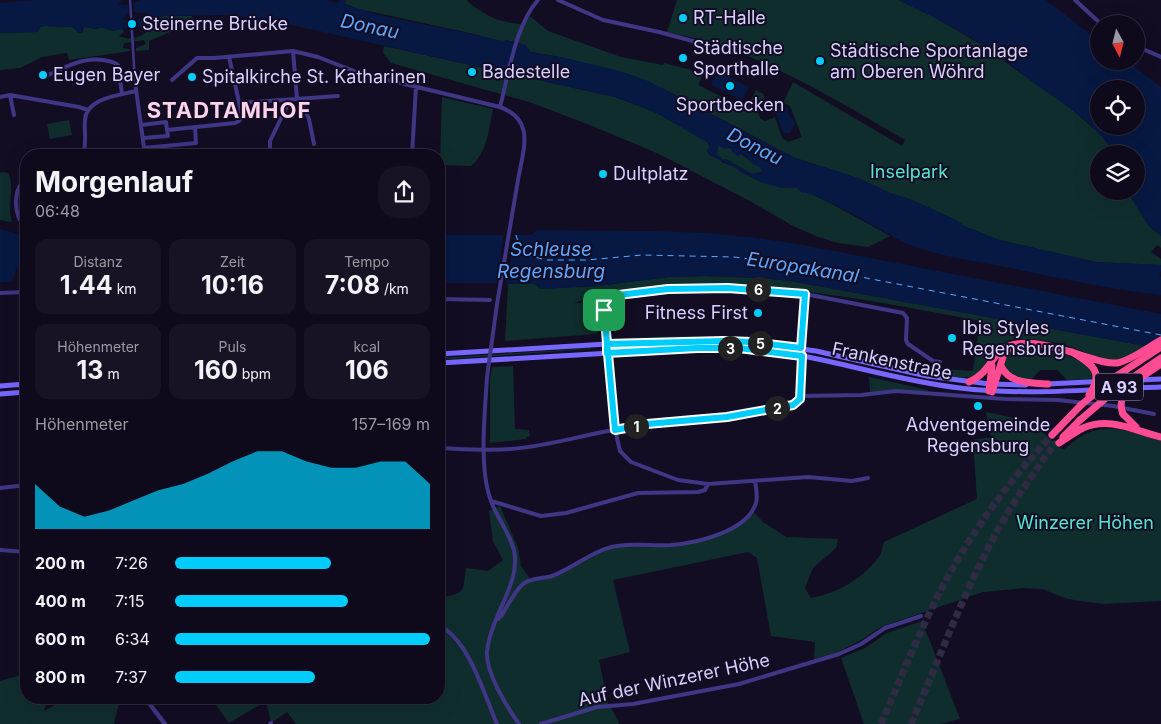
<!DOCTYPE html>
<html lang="de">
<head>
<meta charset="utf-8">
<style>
  body { margin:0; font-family:Inter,sans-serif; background:#171324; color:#f1f3f6; height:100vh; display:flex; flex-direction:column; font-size:19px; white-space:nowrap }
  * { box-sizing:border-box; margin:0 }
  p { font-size:16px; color:#9b9aa3 }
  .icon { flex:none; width:28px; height:28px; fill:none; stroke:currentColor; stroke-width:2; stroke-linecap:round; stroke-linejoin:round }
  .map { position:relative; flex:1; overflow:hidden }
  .sheet { position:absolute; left:20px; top:149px; width:425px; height:555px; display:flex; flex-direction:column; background:#0e0a1b; border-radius:20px; box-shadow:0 5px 20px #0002,0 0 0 1px #2e2b3a }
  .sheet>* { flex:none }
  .needle { width:32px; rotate:173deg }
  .tools { position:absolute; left:1090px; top:15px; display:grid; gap:10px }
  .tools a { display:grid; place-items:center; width:55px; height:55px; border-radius:50%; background:#0e0a1b; box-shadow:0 5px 20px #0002,0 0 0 1px #2e2b3a; font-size:25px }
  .pin { position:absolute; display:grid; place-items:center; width:42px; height:42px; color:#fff; margin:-21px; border-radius:10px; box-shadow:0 2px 8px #0006 }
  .km { position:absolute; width:25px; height:25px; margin:-12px; border-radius:50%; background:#222; color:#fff; font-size:14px; line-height:25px; text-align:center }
  .round { display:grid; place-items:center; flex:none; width:52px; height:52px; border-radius:20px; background:#171324 }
  .overview { display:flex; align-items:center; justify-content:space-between; height:85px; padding:0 15px }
  h1 { font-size:28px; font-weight:700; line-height:38px }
  .stats { display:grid; grid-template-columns:repeat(3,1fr); gap:8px; height:85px; padding:5px 15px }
  .stats div { display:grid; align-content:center; border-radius:12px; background:#171324; text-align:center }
  .stats b { font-size:25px; font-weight:700 }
  .stats small { font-size:14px; font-weight:400 }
  .stats p { font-size:14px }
  .chart { height:140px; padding:10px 15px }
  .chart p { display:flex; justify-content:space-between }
  .chart svg { width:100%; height:90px; margin-top:5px; fill:#00cdfb; opacity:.7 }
  ul { padding:0 15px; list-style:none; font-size:16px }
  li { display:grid; grid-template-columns:80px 60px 1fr; align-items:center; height:38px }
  li i { height:12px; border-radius:6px; background:#00cdfb }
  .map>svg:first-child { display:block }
  .green { fill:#102d2e }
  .water { fill:#071843; fill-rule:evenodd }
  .pier { fill:#130d24 }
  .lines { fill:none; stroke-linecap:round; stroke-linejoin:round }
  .ferry { stroke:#5ea7ff; stroke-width:1; stroke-dasharray:6 5; stroke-linecap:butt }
  .motorway-tunnel { stroke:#312a45; stroke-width:7; stroke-dasharray:7 3.5; stroke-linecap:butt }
  .pedestrian { stroke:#3f3685; stroke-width:2.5 }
  .minor { stroke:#3f3685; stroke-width:4 }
  .tertiary { stroke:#3f3685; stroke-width:4.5 }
  .secondary { stroke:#7767ff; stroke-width:5 }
  .motorway { stroke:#ff4b92; stroke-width:7 }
  .minor-bridge { stroke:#3f3685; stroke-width:4 }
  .motorway-bridge { stroke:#ff4b92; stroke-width:7 }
  .route-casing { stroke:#fff; stroke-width:10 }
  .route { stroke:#00cdfb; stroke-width:6 }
  .poi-dot { fill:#00cdfb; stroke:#130d24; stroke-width:2 }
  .labels { text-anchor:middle; stroke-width:4; stroke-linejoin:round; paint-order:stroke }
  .shield { fill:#130d24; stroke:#9e96bd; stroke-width:1 }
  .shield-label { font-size:16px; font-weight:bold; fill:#d9d0ff }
  .poi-label { font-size:18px; fill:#d9d0ff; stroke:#130d24; text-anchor:start }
  .park-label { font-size:18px; fill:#56e5cd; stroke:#130d24 }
  .street-label { font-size:18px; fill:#d9d0ff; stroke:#130d24 }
  .water-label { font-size:19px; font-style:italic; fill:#5ea7ff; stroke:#130d24 }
  .district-label { font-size:22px; font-weight:bold; letter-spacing:1px; fill:#ffd2eb; stroke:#130d24 }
</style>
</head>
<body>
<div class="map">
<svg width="1161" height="724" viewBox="0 0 1161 724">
  <rect width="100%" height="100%" fill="#130d24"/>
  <path class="green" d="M347 0H466C485 16 499 23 524 24L530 16 548 31 621 57 663 65 664 63 695 71 703 75 698 85 746 109 756 90 763 94 765 100 761 101 757 109 760 118 765 121 775 117 782 138 788 142 802 137 790 106 783 103 793 82 902 146 905 140C850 107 786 70 726 47 708 40 687 37 667 32L677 0H899L934 17 989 49 1013 68 1060 100 1083 119 1103 137 1115 154H1099V191H1127L1149 226 1161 236V248L1157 245 1151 252 1161 259V271V265L1096 262 999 240 964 226 956 220 912 200 890 193 858 178 795 158 666 90 626 73 560 57 531 52C523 42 518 43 506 40L504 42 474 34 359 9 345 4 344 2Z
    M165 16H192L193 22 149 41V50L136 51V48L146 44 144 40 124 43 123 48 130 49V51L69 60 67 53 42 57 20 68 0 70V33L37 32 40 27 44 26 72 27 80 33 83 32 84 27 97 29 101 27 113 31 122 28 124 32 119 36C129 41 142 38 149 29L144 27 160 17Z
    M384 46 615 97 655 112 708 142 709 147 722 162 735 167 741 172 761 182 789 188 796 187 832 204 890 236 868 247 838 243 816 236 793 226 748 200 659 154 590 125 529 102 391 63 383 53Z
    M442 97 493 109C489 129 487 153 471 166L440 165Z
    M69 120 72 135 50 139 47 124Z
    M718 146C742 148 743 159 762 168L763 172 752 174 726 159H722L716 154Z
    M2 172 8 173C16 188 6 206 12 222L0 220V173Z
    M705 276 765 278 796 282 1146 346C1136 352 1126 359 1115 360 1101 361 1087 353 1075 348 1058 342 1039 339 1022 339 1007 339 994 345 988 359 985 364 982 371 977 374 967 380 953 377 943 375L944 369 973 371 980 321C867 300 752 275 637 291 616 294 594 295 574 303H591L598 305V333L596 334 505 341 508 284H535L540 289 596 286 668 277Z
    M691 336 756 338 790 342V344L724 339 621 340V338Z
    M591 348V349L439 360V358Z
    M1023 348C1043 350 1078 354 1091 370L1094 379 1067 380 1057 370H1040L1031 380C1016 379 994 370 1010 352Z
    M513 366 515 429 529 430 530 436 526 437V439L490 443V380L492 367Z
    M869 377 928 390V391L870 392Z
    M986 412 1039 423 1040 430 1063 450C1070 445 1077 438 1085 434 1111 422 1136 433 1161 441V601L1105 604 1087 602 1068 599 1042 589 1025 588 983 592 883 626 859 641 838 652 814 659 815 642 771 636 757 558 748 552 613 580 630 652 599 660 608 703 618 720 619 724H296L287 712 271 723 266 701 229 723 211 698H439V598C465 593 463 593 466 568L488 571 503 560 493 541 489 511 500 506 518 548 521 566 531 580 548 577 600 551 619 545H672L719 535 744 520 752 510 763 522 786 537 838 539 836 548 813 568 805 588 811 598C838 593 862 579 879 557 882 553 882 547 884 542L977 499 973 440 991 437Z
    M922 621 960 719 941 724H864L841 658 865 648 887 633Z
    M21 675 26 681V698H40L46 704 44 711 60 702 58 698H120L114 724H0V681Z"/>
  <path class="water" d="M34 0H326L338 3 340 0H347L344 3 346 5C394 21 445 27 494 39 504 42 513 40 523 44 527 46 528 49 531 52L560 57 616 70 646 80 795 158 858 178 890 193 912 200 956 220 964 226 999 240 1096 262 1161 265V271L1159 276 1161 277V295C1112 289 1063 279 1015 269 980 261 941 258 908 244 889 236 816 190 802 193L796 187 781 188 761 182 741 172 735 167 709 155 707 151 710 144C702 139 693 135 686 130 664 115 641 106 615 97L278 22 230 15 165 16 157 19 152 24 113 31 101 27 96 29 84 27 82 29 83 32C77 35 76 29 72 27L44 26 40 27 38 32 0 33V3ZM718 146 725 149 729 147 731 148 732 152 737 156 744 154 751 163 761 168 762 172 752 174 725 159H722L717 154Z
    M898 0H1046L1099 41V61H1127L1161 87V236L1149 226 1127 191H1136V154H1115C1096 124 1066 105 1038 86 1021 74 1006 60 989 49 960 30 929 15 898 0ZM1099 89H1136V126H1099Z
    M718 71 749 87 742 100 711 85Z
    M778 102 783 105 784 108 787 107 790 117 793 119 795 124 790 133H783L773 103Z
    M0 229 26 236V262L16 270 12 282H0Z
    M537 230 653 231 707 233 756 238 798 244 1161 314V349L796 282 765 278 705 276 668 277 596 286 540 289 535 284 439 283V235H531Z"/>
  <path class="pier" d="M122 0H141L133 3 134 12 146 13 141 18 135 20V28L146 27 129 30V21L122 19 129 13 128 5 118 4Z
    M504 233H515L513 247 506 287H496Z"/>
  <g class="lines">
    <path class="ferry" d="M516 235 520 248 527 255 546 260H587L642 255 734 257 804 266 1161 335"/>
    <path class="motorway-tunnel" d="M881 724C905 669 927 611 958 559 985 514 1016 473 1052 435
      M911 724C948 639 979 548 1034 473 1041 463 1048 452 1057 442"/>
    <path class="pedestrian" d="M130 0 135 82"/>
    <path class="minor" d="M558 0 603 20 659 32 722 49
      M1075 0 1101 24
      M1136 46 1161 57
      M293 51 297 99
      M42 78C61 69 81 57 103 60 109 61 113 61 118 65L122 94
      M172 80 197 58H214L293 51 318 57 359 73 500 107C536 120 523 150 518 180
      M135 82 145 155
      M10 95 14 115
      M0 97 10 95 79 107 88 110
      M300 99 309 119 314 144
      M240 103 338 96
      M500 107C509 73 515 26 538 0
      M141 125 166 122 167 130 235 123 239 121 242 116 229 57
      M143 138 168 136 167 130
      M144 148 196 143 195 127
      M203 151 204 155
      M83 155C87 142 84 133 85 120 86 98 120 95 136 91
      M270 155V141L288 104V100
      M412 155 416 87
      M26 179C14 187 14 208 20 220L26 222
      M439 206H442
      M0 293 26 292
      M805 294 729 288 668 289 602 297 615 429 620 451 631 462 678 480 708 484 808 477 852 481 868 478
      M439 299 490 300
      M801 348 805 294 903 313 907 318 906 340 908 344 933 361 940 362
      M487 377C485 411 479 466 490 498 496 518 513 536 515 557 516 573 510 587 504 601 497 617 489 634 487 651 485 672 507 707 519 724
      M802 396V356
      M439 448C463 449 487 451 511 449 550 446 586 434 624 428 664 422 705 421 745 414 759 411 797 409 802 396L861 395 896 391 1005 399 1058 400 1113 406 1154 414
      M0 488 26 485
      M491 501 541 516 566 513 638 493 698 492 705 490 708 484
      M0 550 26 552
      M498 619 502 615C508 605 514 592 523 584 531 577 543 579 552 576 574 568 594 549 617 546 635 543 653 546 671 545 696 543 747 532 756 503 758 496 756 488 755 481
      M439 625C470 642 483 692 497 724
      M270 724 271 723
      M541 724 597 707 633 704 739 684 839 654 861 644 885 628 921 616"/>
    <path class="tertiary" d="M145 698 165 724"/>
    <path class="secondary" d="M439 354 607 344 697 341 752 342 816 351 927 376 990 384 1026 385
      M439 363 697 348C733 349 768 349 803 356 855 366 907 382 960 388 1027 396 1094 389 1161 387
      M1139 380 1161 379
      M1047 384 1128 380
      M0 386 26 384
      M0 394 26 392"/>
    <path class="motorway" d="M1001 366C1009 384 1032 383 1048 384
      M969 382C991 373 992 350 1012 345 1036 339 1064 350 1087 357 1096 360 1107 364 1117 363 1132 360 1148 347 1161 340
      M989 391 992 366
      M992 392 1004 354 1011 347
      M1123 414 1136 427
      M1052 435 1081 405
      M1063 437 1080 420
      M1059 443C1067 438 1075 432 1083 428 1110 416 1135 431 1161 437"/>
    <path class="minor-bridge" d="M487 377 497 304 518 180"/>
    <path class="motorway-bridge" d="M1072 352C1092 364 1105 372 1089 395
      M1081 405 1115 377 1161 347
      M1123 414C1113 390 1145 376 1161 364
      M1080 420 1119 387 1161 358"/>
  </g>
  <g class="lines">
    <g class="route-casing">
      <path id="route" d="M604 310 615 430 647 424 727 417 793 405 800 399 802 356 739 348H697L607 353V344L724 341 752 342 801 348 805 294 728 288 668 289 602 297 604 310"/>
    </g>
    <use href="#route" class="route"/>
  </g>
  <g class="poi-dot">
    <circle cx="683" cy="18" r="5"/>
    <circle cx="132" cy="24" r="5"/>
    <circle cx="683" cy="58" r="5"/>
    <circle cx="820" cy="61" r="5"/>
    <circle cx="472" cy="72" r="5"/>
    <circle cx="43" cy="75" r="5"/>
    <circle cx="192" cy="77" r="5"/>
    <circle cx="730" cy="86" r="5"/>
    <circle cx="603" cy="174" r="5"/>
    <circle cx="758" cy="313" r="5"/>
    <circle cx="952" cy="338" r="5"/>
    <circle cx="978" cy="406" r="5"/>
  </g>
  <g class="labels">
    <rect class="shield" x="1095" y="373.5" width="48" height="27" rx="4"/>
    <g class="shield-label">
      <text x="1119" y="393">A 93</text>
    </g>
    <g class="poi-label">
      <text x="693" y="24">RT-Halle</text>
      <text x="142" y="30">Steinerne Brücke</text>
      <text x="693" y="54">Städtische<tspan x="693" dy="21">Sporthalle</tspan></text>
      <text x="830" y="57">Städtische Sportanlage<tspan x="830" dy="21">am Oberen Wöhrd</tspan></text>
      <text x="482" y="78">Badestelle</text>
      <text x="53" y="81">Eugen Bayer</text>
      <text x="202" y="83">Spitalkirche St. Katharinen</text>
      <text x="730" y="111" text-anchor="middle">Sportbecken</text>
      <text x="613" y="180">Dultplatz</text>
      <text x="748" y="319" text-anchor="end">Fitness First</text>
      <text x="962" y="334">Ibis Styles<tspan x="962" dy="21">Regensburg</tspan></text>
      <text x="978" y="431" text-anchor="middle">Adventgemeinde<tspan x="978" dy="21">Regensburg</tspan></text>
    </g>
    <g class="park-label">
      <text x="909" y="178">Inselpark</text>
      <text x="1085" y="529">Winzerer Höhen</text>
    </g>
    <g class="street-label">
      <text transform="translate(892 361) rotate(12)" y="6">Frankenstraße</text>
      <text transform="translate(674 680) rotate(-12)" y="6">Auf der Winzerer Höhe</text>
    </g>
    <g class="water-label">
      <text transform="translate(370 26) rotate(12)" y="7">Donau</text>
      <text transform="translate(755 146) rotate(27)" y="7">Donau</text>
      <text x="551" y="256">Schleuse<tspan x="551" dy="22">Regensburg</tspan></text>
      <text transform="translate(803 267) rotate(9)" y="7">Europakanal</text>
    </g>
    <g class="district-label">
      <text x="229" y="118">STADTAMHOF</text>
    </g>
  </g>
</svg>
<div class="tools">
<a><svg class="needle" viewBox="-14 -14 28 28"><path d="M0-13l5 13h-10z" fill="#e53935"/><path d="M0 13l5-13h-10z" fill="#9b9aa3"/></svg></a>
<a><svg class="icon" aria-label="locate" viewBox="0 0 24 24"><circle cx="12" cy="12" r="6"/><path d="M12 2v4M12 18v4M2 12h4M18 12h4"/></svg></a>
<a><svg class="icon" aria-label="layers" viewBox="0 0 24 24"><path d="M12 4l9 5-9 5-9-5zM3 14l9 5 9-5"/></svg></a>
</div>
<div class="pin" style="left:604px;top:310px;background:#1e9e55"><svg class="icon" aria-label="arrive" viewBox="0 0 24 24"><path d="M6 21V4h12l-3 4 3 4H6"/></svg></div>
<b class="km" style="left:636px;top:426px">1</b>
<b class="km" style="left:777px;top:408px">2</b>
<b class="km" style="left:730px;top:348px">3</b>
<b class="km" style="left:760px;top:343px">5</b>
<b class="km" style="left:758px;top:289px">6</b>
<section class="sheet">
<div class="overview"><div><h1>Morgenlauf</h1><p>06:48</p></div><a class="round"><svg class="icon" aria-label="share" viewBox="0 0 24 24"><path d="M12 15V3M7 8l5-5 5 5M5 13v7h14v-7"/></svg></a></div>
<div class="stats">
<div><p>Distanz</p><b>1.44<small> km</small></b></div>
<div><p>Zeit</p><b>10:16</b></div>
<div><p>Tempo</p><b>7:08<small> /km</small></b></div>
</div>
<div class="stats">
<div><p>Höhenmeter</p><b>13<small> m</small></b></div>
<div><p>Puls</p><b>160<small> bpm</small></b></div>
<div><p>kcal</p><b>106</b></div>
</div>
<div class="chart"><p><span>Höhenmeter</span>157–169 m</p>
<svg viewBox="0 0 160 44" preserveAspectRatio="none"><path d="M0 44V22L10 33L20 38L30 35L40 30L50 25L60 22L70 17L80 11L90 6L100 6L110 11L120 14L130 14L140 11L150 11L160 22V44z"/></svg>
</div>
<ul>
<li><b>200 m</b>7:26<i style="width:61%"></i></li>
<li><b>400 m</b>7:15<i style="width:68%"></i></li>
<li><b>600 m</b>6:34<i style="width:100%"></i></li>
<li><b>800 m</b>7:37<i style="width:55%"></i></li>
</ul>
</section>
</div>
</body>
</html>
